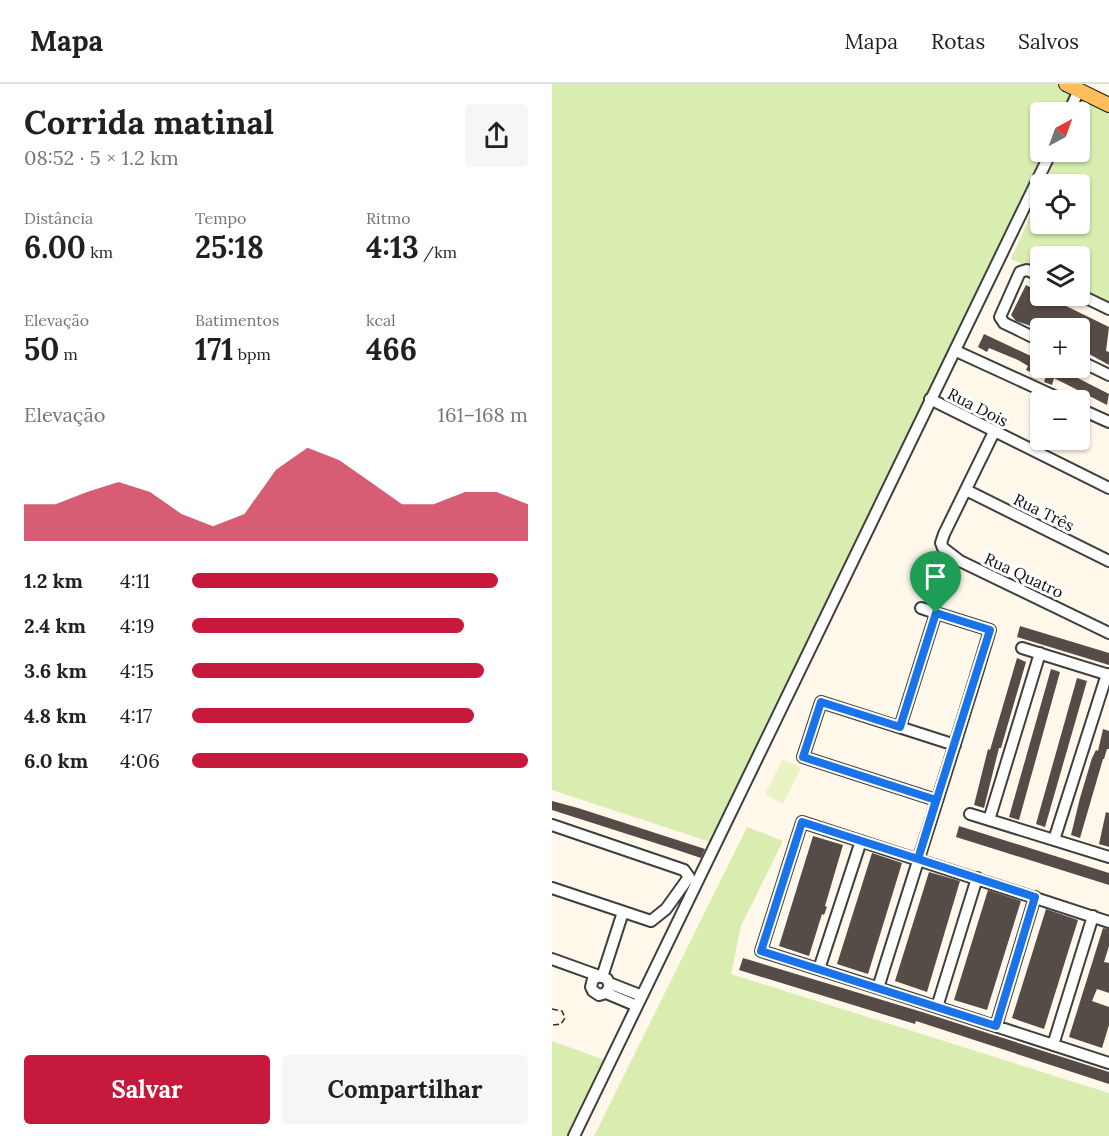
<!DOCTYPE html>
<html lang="pt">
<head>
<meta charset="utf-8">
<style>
  body { margin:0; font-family:Lora,serif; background:#f6f6f6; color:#202124; height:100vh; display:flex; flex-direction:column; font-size:22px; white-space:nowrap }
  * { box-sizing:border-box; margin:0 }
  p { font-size:20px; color:#757577 }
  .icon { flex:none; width:33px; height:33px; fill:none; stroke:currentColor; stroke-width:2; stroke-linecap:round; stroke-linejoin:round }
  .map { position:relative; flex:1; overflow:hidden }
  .sheet { display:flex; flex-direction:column; background:#fff; width:552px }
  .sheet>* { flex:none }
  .needle { width:39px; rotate:41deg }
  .fabs { position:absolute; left:478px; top:18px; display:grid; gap:12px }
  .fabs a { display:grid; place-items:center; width:60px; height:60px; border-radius:6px; background:#fff; box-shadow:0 2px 4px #0004; font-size:30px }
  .pin { position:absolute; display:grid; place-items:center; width:51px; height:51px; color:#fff; margin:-62px -26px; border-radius:50% 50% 50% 0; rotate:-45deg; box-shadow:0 0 6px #0007 }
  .pin .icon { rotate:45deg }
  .round { display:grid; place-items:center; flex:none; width:63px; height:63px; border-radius:6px; background:#f6f6f6 }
  .summary { display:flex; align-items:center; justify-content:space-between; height:102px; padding:0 24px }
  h1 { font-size:33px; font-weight:800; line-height:45px }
  .metrics { display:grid; grid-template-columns:repeat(3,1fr); gap:9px; height:102px; padding:6px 24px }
  .metrics div { display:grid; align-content:center }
  .metrics b { font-size:30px; font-weight:800 }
  .metrics small { font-size:16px; font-weight:400 }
  .metrics p { font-size:16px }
  .chart { height:168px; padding:12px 24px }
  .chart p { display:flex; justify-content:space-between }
  .chart svg { width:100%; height:108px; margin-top:6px; fill:#c7193c; opacity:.7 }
  .action { display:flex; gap:12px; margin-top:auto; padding:12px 24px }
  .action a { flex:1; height:69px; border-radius:6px; background:#c7193c; color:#fff; font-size:24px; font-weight:800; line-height:69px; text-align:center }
  .action a+a { background:#f6f6f6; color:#202124 }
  ul { padding:0 24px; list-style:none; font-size:20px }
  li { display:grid; grid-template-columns:96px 72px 1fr; align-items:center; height:45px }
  li i { height:15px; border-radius:8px; background:#c7193c }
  header { display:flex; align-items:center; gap:36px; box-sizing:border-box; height:84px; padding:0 30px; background:#fff; border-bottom:2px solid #e0e0e0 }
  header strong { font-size:28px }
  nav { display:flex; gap:33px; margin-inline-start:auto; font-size:21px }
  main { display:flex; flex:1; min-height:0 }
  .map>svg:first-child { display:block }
  .green { fill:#d9edb1 }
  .pitch { fill:#eaf3c4 }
  .building { fill:#554b47 }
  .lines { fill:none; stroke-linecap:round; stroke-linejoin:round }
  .minor-casing { stroke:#3f3f3f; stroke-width:14 }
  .major-casing { stroke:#1d1d1d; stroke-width:16 }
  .path { stroke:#2e2e2e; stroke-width:1.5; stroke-dasharray:6 3; stroke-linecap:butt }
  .minor { stroke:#fff; stroke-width:10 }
  .major { stroke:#ffbe5b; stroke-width:14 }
  .route-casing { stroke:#fff; stroke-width:12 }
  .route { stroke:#1a73e8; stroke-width:8 }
  .labels { text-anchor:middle; stroke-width:6; stroke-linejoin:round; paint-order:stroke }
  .street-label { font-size:16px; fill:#0c0c0c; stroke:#fff }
</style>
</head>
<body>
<header>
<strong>Mapa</strong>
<nav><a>Mapa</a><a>Rotas</a><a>Salvos</a></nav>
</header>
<main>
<section class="sheet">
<div class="summary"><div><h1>Corrida matinal</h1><p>08:52 · 5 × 1.2 km</p></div><a class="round"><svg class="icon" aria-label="share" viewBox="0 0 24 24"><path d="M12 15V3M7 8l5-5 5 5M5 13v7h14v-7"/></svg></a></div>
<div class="metrics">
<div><p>Distância</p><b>6.00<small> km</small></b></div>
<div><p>Tempo</p><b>25:18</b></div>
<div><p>Ritmo</p><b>4:13<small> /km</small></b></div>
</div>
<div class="metrics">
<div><p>Elevação</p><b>50<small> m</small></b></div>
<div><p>Batimentos</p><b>171<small> bpm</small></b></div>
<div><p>kcal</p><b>466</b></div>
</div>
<div class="chart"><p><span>Elevação</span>161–168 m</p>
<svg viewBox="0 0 160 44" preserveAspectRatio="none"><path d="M0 44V29L10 29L20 24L30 20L40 24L50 33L60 38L70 33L80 15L90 6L100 11L110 20L120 29L130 29L140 24L150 24L160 29V44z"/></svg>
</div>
<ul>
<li><b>1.2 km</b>4:11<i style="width:91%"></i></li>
<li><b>2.4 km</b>4:19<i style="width:81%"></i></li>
<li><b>3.6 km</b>4:15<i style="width:87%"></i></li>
<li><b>4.8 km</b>4:17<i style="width:84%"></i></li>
<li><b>6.0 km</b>4:06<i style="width:100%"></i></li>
</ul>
<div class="action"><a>Salvar</a><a>Compartilhar</a></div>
</section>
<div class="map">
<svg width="557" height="1052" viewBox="0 0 557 1052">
  <rect width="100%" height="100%" fill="#fff8eb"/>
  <path class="green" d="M0 0H505L521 8 512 28H489V68H494L161 759 0 706Z
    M530 14 557 28V218L528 206V172H489V189L459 175 489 107V140H528V100H492L507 68H528V28H524Z
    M195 743 231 757 189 842 179 890 557 1009V1052H42Z
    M0 957 53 976 16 1052H0Z"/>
  <path class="pitch" d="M231 675 249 684 231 720 213 710Z"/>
  <path class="building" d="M474 201 489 209V212L500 214 501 212H511L508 219 557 243 554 267 557 268V281L528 265V244H485L464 237 459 231Z
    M432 250 479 272 482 266 489 270V284H506L557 310 555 321 502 294 500 301 492 298 494 292 482 286 481 289 474 286 476 282 466 276 437 264 435 268 426 263Z
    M468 542 557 569V581L465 553Z
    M465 574 474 578 449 664H447L432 724 422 721 436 665 438 666Z
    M499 585 508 588 467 736 457 733Z
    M525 594 535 597 493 743 484 740Z
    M551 645 557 647V665H555L552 675H551L528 754 519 751 528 714 540 674 544 666 546 667Z
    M0 717 26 724 153 765 149 774 122 765 0 726Z
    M554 728 557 729V763L547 760Z
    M407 742 557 789V801L404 753Z
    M261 752 291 761 273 822 275 823 272 831 270 830 257 872 227 862Z
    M320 769 350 779 316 890 285 880Z
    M377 788 408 797 375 908 343 897Z
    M436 806 469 817 435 926 402 916Z
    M494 825 526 836 492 945 460 934Z
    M551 844 557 845V862L552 878 557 879V909L545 905 540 917 557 923V941L550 964 517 953Z
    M191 874 370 928 557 988V1000L364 937 363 940 187 886Z"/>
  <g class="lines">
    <g class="minor-casing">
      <path id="minor" d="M517 28 527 6
        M489 192 475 186 468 188 448 233 452 239 489 257
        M528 211 557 225
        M404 267 511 316
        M528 277 557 291
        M378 315 557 404
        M528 325 557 338
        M442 348 392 450 389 459 391 464 408 477 557 549
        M414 406 557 477
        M369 524 384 529
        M470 564 557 591
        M348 643 384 529 438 546C402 666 363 785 326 904L209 867 250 738 557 838
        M384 716 251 673 269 618 403 661
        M418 730 557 773
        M437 736 488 569
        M0 741 132 786 137 793 114 825 99 837 0 804
        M502 756 555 590
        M0 875 50 893 71 828
        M267 885 309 757
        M57 899 90 912
        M326 904 557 979
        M54 909 58 902 55 895 48 892 41 895 39 903 41 907 47 911 54 909 85 922
        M385 923 425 794
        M444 942 483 813
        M501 961 541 832
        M22 1052 499 68"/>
    </g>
    <g class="major-casing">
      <path id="major" d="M514 0 557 21"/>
    </g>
    <path class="path" d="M0 925 10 927 13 934 9 940 0 941"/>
    <use href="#minor" class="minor"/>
    <use href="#major" class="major"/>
  </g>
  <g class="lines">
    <g class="route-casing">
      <path id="route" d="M384 529 438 546 366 775 250 738 209 867 444 942 483 813 366 775 384 716 251 673 269 618 348 643 384 529"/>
    </g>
    <use href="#route" class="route"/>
  </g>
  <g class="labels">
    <g class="street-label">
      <text transform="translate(426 323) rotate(27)" y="6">Rua Dois</text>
      <text transform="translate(492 428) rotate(26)" y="6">Rua Três</text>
      <text transform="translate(472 491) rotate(25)" y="6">Rua Quatro</text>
    </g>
  </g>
</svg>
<div class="fabs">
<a><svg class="needle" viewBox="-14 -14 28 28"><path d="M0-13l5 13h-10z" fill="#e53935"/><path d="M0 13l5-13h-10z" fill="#757577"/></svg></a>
<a><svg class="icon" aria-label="locate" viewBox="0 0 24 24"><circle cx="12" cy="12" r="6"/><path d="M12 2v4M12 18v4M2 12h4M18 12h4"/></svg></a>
<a><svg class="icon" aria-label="layers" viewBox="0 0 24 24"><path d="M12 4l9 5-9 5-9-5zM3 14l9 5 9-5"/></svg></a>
<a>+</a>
<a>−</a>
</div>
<div class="pin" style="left:384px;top:529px;background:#1e9e55"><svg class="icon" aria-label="arrive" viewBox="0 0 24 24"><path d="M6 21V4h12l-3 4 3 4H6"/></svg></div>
</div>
</main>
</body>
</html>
